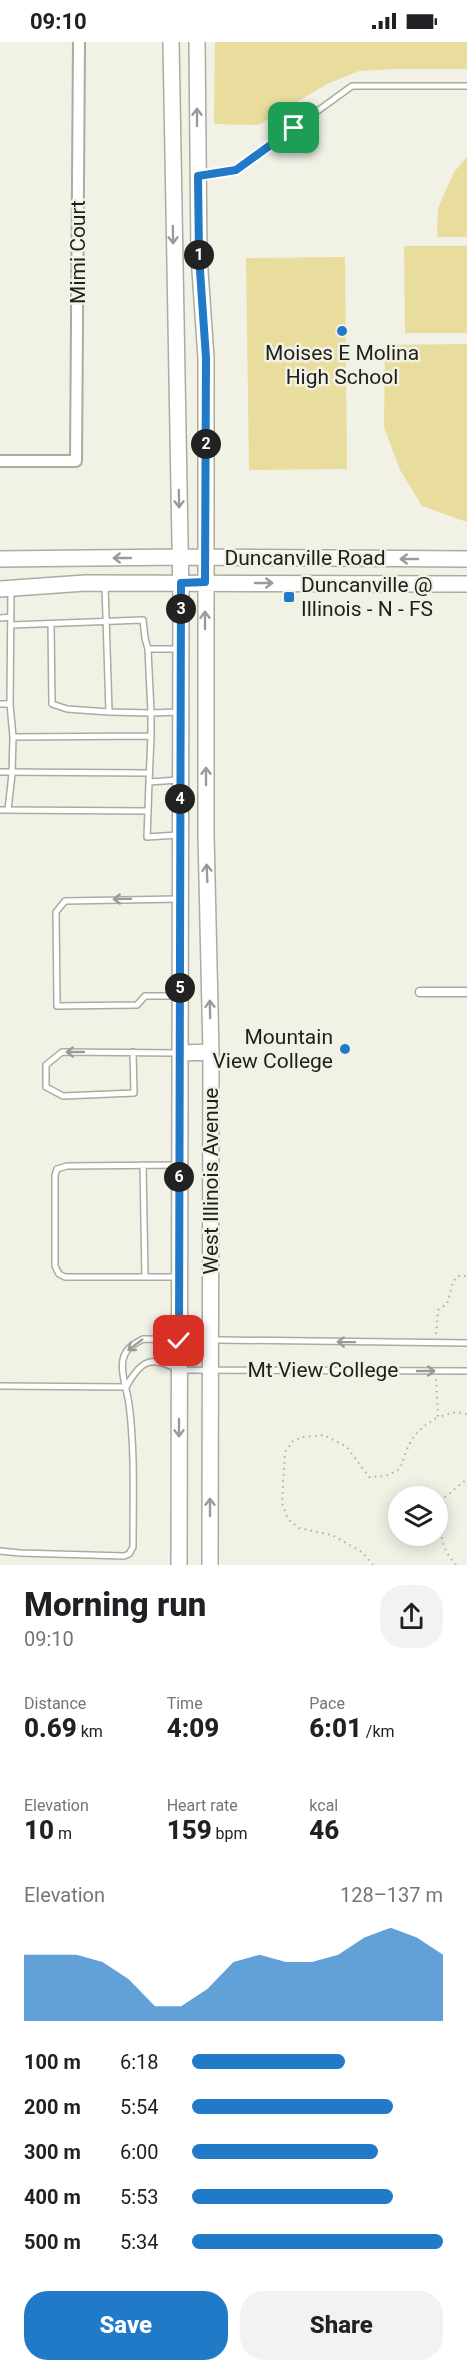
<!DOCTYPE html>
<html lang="en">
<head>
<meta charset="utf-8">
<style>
  body { margin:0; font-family:Roboto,sans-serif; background:#f2f2f2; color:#202124; height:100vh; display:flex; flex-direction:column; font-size:22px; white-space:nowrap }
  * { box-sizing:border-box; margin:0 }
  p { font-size:20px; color:#757577 }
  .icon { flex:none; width:33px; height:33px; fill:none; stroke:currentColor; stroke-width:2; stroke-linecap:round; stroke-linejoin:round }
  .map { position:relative; height:1523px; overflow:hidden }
  .side { display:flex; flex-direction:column; background:#fff; flex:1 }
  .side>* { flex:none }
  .buttons { position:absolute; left:388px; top:1444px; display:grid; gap:12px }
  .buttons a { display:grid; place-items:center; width:60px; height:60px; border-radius:50%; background:#fff; box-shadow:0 3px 15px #0003; font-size:30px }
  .pin { position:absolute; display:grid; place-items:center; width:51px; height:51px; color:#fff; margin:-26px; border-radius:12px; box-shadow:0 3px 9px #0006 }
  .km { position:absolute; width:30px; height:30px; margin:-15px; border-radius:50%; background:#222; color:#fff; font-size:16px; line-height:30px; text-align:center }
  .round { display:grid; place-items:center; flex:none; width:63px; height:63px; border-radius:24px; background:#f2f2f2 }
  .summary { display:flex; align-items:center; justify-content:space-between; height:102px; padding:0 24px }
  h1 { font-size:33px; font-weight:800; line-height:45px }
  .metrics { display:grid; grid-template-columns:repeat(3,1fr); gap:9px; height:102px; padding:6px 24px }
  .metrics div { display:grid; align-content:center }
  .metrics b { font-size:26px; font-weight:800 }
  .metrics small { font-size:16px; font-weight:400 }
  .metrics p { font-size:16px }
  .chart { height:168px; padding:12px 24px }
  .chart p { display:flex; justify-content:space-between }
  .chart svg { width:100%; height:108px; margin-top:6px; fill:#207ac7; opacity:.7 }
  .primary-button { display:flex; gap:12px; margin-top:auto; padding:12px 24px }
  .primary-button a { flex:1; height:69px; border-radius:24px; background:#207ac7; color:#fff; font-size:24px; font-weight:800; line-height:69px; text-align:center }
  .primary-button a+a { background:#f2f2f2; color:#202124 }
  ul { padding:0 24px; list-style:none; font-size:20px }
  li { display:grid; grid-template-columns:96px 72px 1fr; align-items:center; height:45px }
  li i { height:15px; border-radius:8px; background:#207ac7 }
  .status { display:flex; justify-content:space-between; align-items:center; height:42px; padding:0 30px; background:#fff; direction:ltr }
  .status svg { height:16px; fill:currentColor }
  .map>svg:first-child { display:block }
  .green { fill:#e8dd9d }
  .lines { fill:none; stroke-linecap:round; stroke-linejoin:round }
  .service-casing { stroke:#acaba1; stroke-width:8 }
  .pedestrian-casing { stroke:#acaba1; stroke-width:11 }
  .minor-casing { stroke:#acaba1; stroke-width:14 }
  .secondary-casing { stroke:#acaba1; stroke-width:18 }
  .path { stroke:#b0afa6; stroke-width:2; stroke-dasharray:1.5 4.5; stroke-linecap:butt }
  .service { stroke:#fff; stroke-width:5 }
  .pedestrian { stroke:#fff; stroke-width:8 }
  .minor { stroke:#fff; stroke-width:10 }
  .secondary { stroke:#fff; stroke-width:15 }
  .oneway { stroke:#9a9a98 }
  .route-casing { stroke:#fff; stroke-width:12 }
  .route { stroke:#207ac7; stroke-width:8 }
  .poi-dot { fill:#207ac7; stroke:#f2f1e6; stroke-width:2 }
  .labels { text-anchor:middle; stroke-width:5; stroke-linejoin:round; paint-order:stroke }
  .street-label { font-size:21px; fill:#1f1f1b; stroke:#f2f1e6 }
  .poi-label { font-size:21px; fill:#1f1f1b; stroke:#f2f1e6 }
</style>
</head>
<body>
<div class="status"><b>09:10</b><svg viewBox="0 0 49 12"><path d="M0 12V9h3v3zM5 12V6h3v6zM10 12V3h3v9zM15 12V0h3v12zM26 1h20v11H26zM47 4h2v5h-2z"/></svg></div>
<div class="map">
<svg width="467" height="1523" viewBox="0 0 467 1523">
  <rect width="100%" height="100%" fill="#f2f1e6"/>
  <path class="green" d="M215 0H467V27H394L359 29 327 42 258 83 214 82Z
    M467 115V195H437L438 166 454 130Z
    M404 204H467V291H405Z
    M345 215 347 427 249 428 246 216Z
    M467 302V480L422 464 400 428 384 385 385 303Z"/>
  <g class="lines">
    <g class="service-casing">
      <path id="service" d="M199 134 236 128 352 44H467
        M105 543 109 670 151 671V694
        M0 576 11 575
        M51 582 52 662 67 667 109 670
        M11 583 143 578 145 596 148 607H179
        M148 607 151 671 178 670
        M0 662H10L13 695 151 694 149 740 178 738
        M10 662 11 547
        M0 730 149 731
        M0 768 148 769 147 795 178 793
        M8 768 12 732 13 695
        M148 769 149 740
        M178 954H145L137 963 57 964 56 870 65 859 179 857
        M133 1010 134 1051 63 1054 46 1045V1023L62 1010 178 1011
        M143 1123 145 1235
        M178 1123 67 1124 57 1127 55 1133V1224L59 1232 65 1235H178
        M0 1344 126 1345
        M126 1345C141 1318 151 1313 179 1328L467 1329
        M0 1509 20 1511 124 1514 129 1512 133 1505C133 1457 135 1409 129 1362 127 1347 118 1325 125 1312 128 1305 136 1301 143 1297L467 1301"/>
    </g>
    <g class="pedestrian-casing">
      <path id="pedestrian" d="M420 950H467"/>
    </g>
    <g class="minor-casing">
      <path id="minor" d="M0 419H76L79 0"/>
    </g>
    <g class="secondary-casing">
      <path id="secondary" d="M171 0 181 556 179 1523
        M197 0 199 214 206 316V793L211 1010 210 1523
        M0 517 181 515 467 517
        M0 547 85 541 467 542
        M180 1011 211 1010"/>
    </g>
    <path class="path" d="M436 1292 438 1268 447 1262 453 1240 457 1234H467
      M436 1337 438 1375 456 1370 467 1372
      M373 1523 362 1510 332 1493 299 1486 288 1477 282 1461 285 1410 293 1399 303 1395 324 1393 347 1405 369 1435 386 1434 400 1427C409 1400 412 1390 438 1375
      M456 1523C436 1501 440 1482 445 1455L467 1437"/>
    <use href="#service" class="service"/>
    <use href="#pedestrian" class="pedestrian"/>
    <use href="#minor" class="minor"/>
    <use href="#secondary" class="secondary"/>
  </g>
  <defs><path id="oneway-shaft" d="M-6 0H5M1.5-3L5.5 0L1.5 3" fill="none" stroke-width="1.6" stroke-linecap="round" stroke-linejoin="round" transform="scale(1.5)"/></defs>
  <g class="oneway">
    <use href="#oneway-shaft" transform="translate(197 75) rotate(-90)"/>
    <use href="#oneway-shaft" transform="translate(173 193) rotate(89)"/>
    <use href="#oneway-shaft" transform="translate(179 457) rotate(89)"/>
    <use href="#oneway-shaft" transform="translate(122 516) rotate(180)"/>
    <use href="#oneway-shaft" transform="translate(409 517) rotate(-180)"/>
    <use href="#oneway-shaft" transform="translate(264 541)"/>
    <use href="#oneway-shaft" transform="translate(205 578) rotate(-90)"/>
    <use href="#oneway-shaft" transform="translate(206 734) rotate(-90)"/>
    <use href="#oneway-shaft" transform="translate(207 831) rotate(-92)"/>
    <use href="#oneway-shaft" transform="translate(122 857) rotate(179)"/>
    <use href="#oneway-shaft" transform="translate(210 967) rotate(-91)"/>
    <use href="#oneway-shaft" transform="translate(75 1010) rotate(-180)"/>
    <use href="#oneway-shaft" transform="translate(346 1300) rotate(-179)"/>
    <use href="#oneway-shaft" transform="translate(135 1303) rotate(143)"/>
    <use href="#oneway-shaft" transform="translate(426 1329)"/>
    <use href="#oneway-shaft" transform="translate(179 1386) rotate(90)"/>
    <use href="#oneway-shaft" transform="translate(210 1465) rotate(-90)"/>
  </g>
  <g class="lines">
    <g class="route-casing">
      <path id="route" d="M179 1299 181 541 205 540 206 316 199 214 198 134 236 128 294 86"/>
    </g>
    <use href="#route" class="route"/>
  </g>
  <g class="poi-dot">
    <circle cx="342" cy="289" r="6"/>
    <rect x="283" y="549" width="12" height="12" rx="3"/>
    <circle cx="345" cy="1007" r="6"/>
  </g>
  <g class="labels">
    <g class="street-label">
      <text transform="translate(78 210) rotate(-90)" y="7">Mimi Court</text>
      <text x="305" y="523">Duncanville Road</text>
      <text transform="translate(211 1139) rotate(-90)" y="7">West Illinois Avenue</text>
      <text x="323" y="1335">Mt View College</text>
    </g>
    <g class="poi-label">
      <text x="342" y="318">Moises E Molina<tspan x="342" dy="24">High School</tspan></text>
      <text x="301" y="550" text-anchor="start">Duncanville @<tspan x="301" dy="24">Illinois - N - FS</tspan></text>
      <text x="333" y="1002" text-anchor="end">Mountain<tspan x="333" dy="24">View College</tspan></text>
    </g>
  </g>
</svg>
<div class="buttons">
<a><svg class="icon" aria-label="layers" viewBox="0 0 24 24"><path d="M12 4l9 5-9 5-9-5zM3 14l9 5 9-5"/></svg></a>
</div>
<div class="pin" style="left:294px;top:86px;background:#1e9e55"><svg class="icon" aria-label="arrive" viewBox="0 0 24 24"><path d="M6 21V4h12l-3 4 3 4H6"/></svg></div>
<div class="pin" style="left:179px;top:1299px;background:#d93025"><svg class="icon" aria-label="check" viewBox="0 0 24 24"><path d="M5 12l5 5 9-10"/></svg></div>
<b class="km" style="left:199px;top:213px">1</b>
<b class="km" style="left:206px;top:402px">2</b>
<b class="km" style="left:181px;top:567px">3</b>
<b class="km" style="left:180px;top:757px">4</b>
<b class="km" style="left:180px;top:946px">5</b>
<b class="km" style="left:179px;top:1135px">6</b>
</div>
<section class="side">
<div class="summary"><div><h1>Morning run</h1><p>09:10</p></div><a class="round"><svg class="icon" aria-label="share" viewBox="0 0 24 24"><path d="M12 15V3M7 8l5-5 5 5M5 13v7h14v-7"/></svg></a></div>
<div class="metrics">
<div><p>Distance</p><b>0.69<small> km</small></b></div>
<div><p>Time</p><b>4:09</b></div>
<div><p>Pace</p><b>6:01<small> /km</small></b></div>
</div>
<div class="metrics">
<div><p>Elevation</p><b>10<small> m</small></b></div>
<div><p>Heart rate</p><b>159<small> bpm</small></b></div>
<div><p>kcal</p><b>46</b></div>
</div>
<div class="chart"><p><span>Elevation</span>128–137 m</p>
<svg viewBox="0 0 160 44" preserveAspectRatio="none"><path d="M0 44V17L10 17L20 17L30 20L40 27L50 38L60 38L70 31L80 20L90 17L100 20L110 20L120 17L130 10L140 6L150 10L160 17V44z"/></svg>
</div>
<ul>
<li><b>100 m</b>6:18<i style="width:61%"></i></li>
<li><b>200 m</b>5:54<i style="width:80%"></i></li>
<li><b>300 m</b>6:00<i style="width:74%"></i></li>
<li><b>400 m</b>5:53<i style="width:80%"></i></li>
<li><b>500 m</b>5:34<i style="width:100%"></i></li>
</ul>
<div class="primary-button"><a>Save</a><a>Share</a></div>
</section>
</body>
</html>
